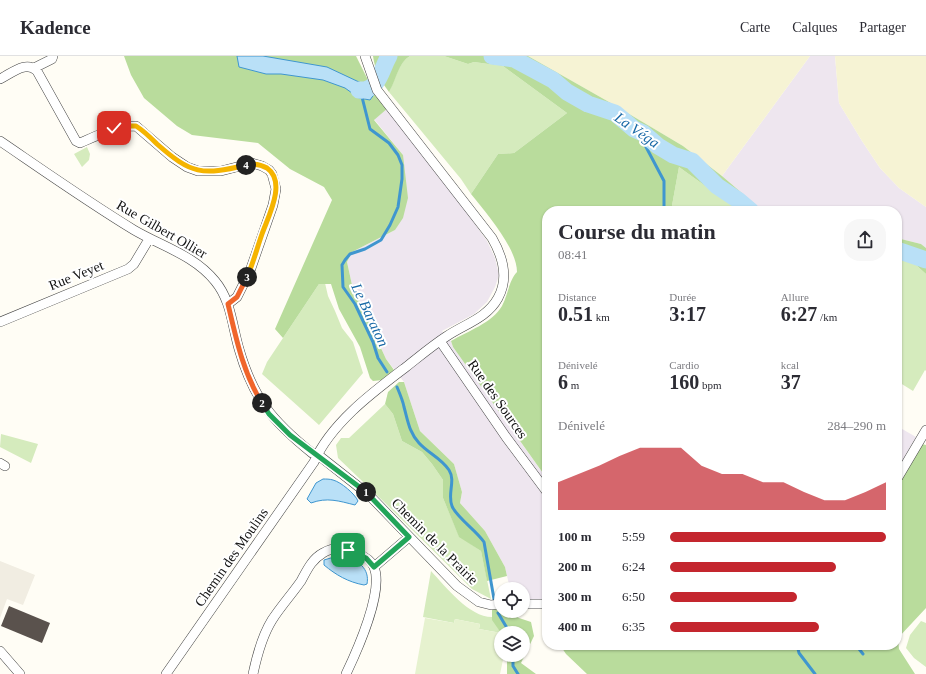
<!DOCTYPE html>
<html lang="fr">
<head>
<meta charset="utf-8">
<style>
  body { margin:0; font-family:Georgia,serif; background:#f7f7f7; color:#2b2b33; height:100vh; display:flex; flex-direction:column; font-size:15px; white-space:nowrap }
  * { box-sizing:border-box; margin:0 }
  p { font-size:13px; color:#7c7c81 }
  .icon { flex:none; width:22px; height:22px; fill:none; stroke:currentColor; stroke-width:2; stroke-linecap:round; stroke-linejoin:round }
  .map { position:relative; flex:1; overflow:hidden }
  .drawer { position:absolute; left:542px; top:150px; width:360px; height:444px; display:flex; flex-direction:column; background:#fff; border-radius:16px; box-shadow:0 1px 3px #0004 }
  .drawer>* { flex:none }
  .tools { position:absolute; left:494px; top:526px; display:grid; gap:8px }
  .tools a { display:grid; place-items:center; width:36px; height:36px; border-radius:50%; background:#fff; box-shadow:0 1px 3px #0004; font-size:20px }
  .pin { position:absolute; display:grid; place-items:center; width:34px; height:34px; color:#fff; margin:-17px; border-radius:8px; box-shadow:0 2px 6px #0006 }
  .km { position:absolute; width:20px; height:20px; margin:-10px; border-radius:50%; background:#222; color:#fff; font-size:11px; line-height:20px; text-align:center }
  .round { display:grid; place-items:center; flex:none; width:42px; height:42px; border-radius:16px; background:#f7f7f7 }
  .summary { display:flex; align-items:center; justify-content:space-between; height:68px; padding:0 16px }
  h1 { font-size:22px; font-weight:700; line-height:30px }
  .figures { display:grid; grid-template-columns:repeat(3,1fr); gap:6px; height:68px; padding:4px 16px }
  .figures div { display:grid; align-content:center }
  .figures b { font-size:20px; font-weight:700 }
  .figures small { font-size:11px; font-weight:400 }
  .figures p { font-size:11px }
  .chart { height:112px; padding:8px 16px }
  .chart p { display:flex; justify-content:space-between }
  .chart svg { width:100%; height:72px; margin-top:4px; fill:#c4262e; opacity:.7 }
  ul { padding:0 16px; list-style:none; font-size:13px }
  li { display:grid; grid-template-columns:64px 48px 1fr; align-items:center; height:30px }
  li i { height:10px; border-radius:5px; background:#c4262e }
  header { display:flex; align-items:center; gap:24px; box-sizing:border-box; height:56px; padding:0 20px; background:#fff; border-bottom:1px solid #e1e1e2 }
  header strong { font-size:19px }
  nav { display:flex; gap:22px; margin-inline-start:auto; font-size:14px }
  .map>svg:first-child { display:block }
  .industrial { fill:#eee6ef }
  .farmland { fill:#f6f3d4 }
  .green { fill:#d5ebbd }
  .forest { fill:#b9dc9c }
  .pitch { fill:#e6f2cf }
  .plaza { fill:#f1ede2 }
  .water { fill:#b9e0f7; stroke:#3f96cf }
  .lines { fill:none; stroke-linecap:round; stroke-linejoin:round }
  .stream { stroke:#3f96cf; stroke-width:3 }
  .river { stroke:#b9e0f7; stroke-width:17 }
  .building { fill:#5a524d }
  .street-casing { stroke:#444; stroke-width:10 }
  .street { stroke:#fff; stroke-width:9 }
  .split-1-casing { stroke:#fff; stroke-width:8 }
  .split-2-casing { stroke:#fff; stroke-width:8 }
  .split-3-casing { stroke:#fff; stroke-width:8 }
  .split-4-casing { stroke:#fff; stroke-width:8 }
  .split-5-casing { stroke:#fff; stroke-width:8 }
  .split-1 { stroke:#22a559; stroke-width:5 }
  .split-2 { stroke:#22a559; stroke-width:5 }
  .split-3 { stroke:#f0652b; stroke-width:5 }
  .split-4 { stroke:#f5b400; stroke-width:5 }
  .split-5 { stroke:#f5b400; stroke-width:5 }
  .labels { text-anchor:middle; stroke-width:4; stroke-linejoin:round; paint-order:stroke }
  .street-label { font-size:14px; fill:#111; stroke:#fff }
  .water-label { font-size:15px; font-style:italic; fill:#1768a6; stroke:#fff }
</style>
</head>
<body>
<header>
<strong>Kadence</strong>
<nav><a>Carte</a><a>Calques</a><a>Partager</a></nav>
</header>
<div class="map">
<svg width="926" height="618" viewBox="0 0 926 618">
  <rect width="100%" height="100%" fill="#fffdf5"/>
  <path class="industrial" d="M810 0H835L839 47 862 85 880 112 899 132 926 151V192L921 188 897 182V155H763L722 120Z
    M388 52 434 111 487 185 495 202 499 219 495 231 487 246 474 258 442 275 451 285 453 291 547 423V543H523V533H510L505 511 485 475 460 447 462 436 454 408 420 375 404 326 386 303 352 229 347 206 352 196 395 174 403 99 374 63Z
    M897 370 916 381 897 414Z"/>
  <path class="farmland" d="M528 0H810L722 120 683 90 609 46Z
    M835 0H926V151L899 132 880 112 862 85 839 47Z"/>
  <path class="green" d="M410 0H444L468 8 474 6 503 10 567 57 514 97 498 98 471 138 461 123 389 36C395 25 398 7 410 0Z
    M87 91 90 98 89 104 82 111 74 98Z
    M679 111 740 155H671Z
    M897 203 916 209 926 218V315L925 314 913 335 897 325Z
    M325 227 328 240 335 255 342 272 353 286 363 317 319 369 262 318 267 306 319 228Z
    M385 348 393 358 402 385 422 396 432 408 443 424V442L459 480 481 495 491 543 472 533 381 443 338 402 336 389 341 382H349Z
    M1 378 38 388 31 407 0 391Z
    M431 515C446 531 469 561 492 561L501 577 479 573 480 568 455 563 454 567 423 561Z
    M921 565 926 567V611L914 602 906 592 910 579Z"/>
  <path class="forest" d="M124 0H356L369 26 388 52 374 64 403 99 408 142 403 162 395 174 352 196 347 206 352 229 386 303 394 314 383 324 373 325 370 322 360 291 339 253 331 228H319L283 282 275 273 332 144 324 131 290 113 258 87 192 79 177 70 144 42 131 19Z
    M373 0H410C398 7 396 25 389 36 380 24 375 15 373 0Z
    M444 0H528L609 46 683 90 722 120 763 155H740L679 111 671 155H547V418L545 420 453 291 451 285C468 275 492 267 502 250 508 239 509 224 517 216 517 192 486 157 471 138L498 98 514 97 567 57 503 10 474 6 468 8Z
    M897 182 921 188 926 192V218L916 209 897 203Z
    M399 326H404L420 375 454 408 462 436 460 447 485 475 505 511 507 520 487 525 481 495 459 481 443 442V424L432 408 422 396 402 385 393 358 385 348 388 336Z
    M922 388 926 389V552L898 582 899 593 915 618H587L566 598 560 589H897V432Z
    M492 553 508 555 519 562 531 566 534 580 521 607 536 618H507V599H523V577H501L492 564Z"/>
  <path class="pitch" d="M425 562 454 567 455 563 480 568 479 573 501 577V599H504L500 618H415Z"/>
  <path class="plaza" d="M0 505 35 519 23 549 7 543 0 562Z"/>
  <path class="water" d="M237 0H263L327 11 359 26 362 27 370 24 375 37 370 44 359 42 345 32 323 24 281 18H266L239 11Z
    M323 423C326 423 330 423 333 424 341 426 355 438 358 445L355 449C339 445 327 441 311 447L307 443 316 427Z
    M345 500C358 504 370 513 367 528L364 529C348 526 336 519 324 509V504L334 501Z"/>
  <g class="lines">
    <path class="stream" d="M362 41 370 73 389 87 398 99 402 109V123L398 151 390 169 381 184 365 193 350 198 345 204 342 209 343 231 355 248 373 286 378 302 387 316
      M643 77 645 89 664 125V155
      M397 331C400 338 403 345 404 351 408 365 409 376 419 387 428 397 441 402 449 414 456 425 447 438 452 450 456 461 476 474 484 486L494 543
      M498 557 510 577
      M797 589 799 597 815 618
      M856 589 863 598
      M513 599V610L518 618"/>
    <path class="river" d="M492 0 514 3 553 24 567 36 588 48 615 57 634 73 643 77 658 90 673 99 692 105 717 130 738 144 751 155
      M359 34C379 36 381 13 389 0
      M897 194 926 204"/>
  </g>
  <path class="building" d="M9 550 50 567 42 587 1 570Z"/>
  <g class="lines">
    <g class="street-casing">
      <path id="street" d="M34 12 52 3 53 0
        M0 23C12 17 26 4 37 15L76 85 80 87C98 79 116 70 136 70L172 101 187 111 198 115H221L252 107 262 110 269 114 272 118 276 133 273 149 250 215 237 241 228 248
        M0 85C44 115 88 146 134 174 161 190 194 199 215 225 231 244 232 269 239 293 253 342 272 365 312 397L317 398 369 439 457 530 479 546 491 549 501 548
        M0 266 128 213 134 208 149 183
        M440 285 506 381 547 436
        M0 407 5 410
        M897 423 926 374
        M374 511 409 481
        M523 548H547
        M0 595 20 618
        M166 618 314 406C331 367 373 336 406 311 420 300 433 289 447 280 465 268 487 262 498 242 509 222 503 201 492 182L377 34 365 0
        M253 618C257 599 262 580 272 564 281 550 292 538 301 525 307 514 312 503 323 497 333 491 345 492 355 496 362 499 371 504 374 511 384 535 357 595 346 618"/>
    </g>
    <use href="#street" class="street"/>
  </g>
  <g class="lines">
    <g class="split-1-casing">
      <path id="split-1" d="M348 494 366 502 374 511 409 481 366 436"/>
    </g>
    <g class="split-2-casing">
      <path id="split-2" d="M262 347 269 358 290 379 366 436"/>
    </g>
    <g class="split-3-casing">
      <path id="split-3" d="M247 221 237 241 228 248C236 282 243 317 262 347"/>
    </g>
    <g class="split-4-casing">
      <path id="split-4" d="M246 109C254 107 260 108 267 112 287 126 268 161 262 178 257 192 253 208 247 221"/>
    </g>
    <g class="split-5-casing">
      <path id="split-5" d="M114 72 125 70H136C144 75 150 81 157 88 191 118 202 120 246 109"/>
    </g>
    <use href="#split-1" class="split-1"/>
    <use href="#split-2" class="split-2"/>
    <use href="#split-3" class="split-3"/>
    <use href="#split-4" class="split-4"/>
    <use href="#split-5" class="split-5"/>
  </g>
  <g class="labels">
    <g class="street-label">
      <text transform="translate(162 173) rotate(30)" y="5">Rue Gilbert Ollier</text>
      <text transform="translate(76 219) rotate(-22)" y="5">Rue Veyet</text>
      <text transform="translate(498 343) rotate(55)" y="5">Rue des Sources</text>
      <text transform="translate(435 485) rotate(45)" y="5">Chemin de la Prairie</text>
      <text transform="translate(231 501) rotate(-55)" y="5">Chemin des Moulins</text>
    </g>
    <g class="water-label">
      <text transform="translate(637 74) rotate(35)" y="5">La Véga</text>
      <text transform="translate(370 259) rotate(65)" y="5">Le Baraton</text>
    </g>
  </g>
</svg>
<div class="tools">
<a><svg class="icon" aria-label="locate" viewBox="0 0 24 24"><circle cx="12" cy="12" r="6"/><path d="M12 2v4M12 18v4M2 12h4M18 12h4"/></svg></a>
<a><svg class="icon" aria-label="layers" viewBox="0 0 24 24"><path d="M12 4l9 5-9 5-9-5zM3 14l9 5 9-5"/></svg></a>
</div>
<div class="pin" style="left:348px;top:494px;background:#1e9e55"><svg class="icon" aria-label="arrive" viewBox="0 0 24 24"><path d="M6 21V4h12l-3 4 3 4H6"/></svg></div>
<div class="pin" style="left:114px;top:72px;background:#d93025"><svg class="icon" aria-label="check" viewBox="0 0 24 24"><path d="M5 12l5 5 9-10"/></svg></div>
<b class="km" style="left:366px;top:436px">1</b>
<b class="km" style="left:262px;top:347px">2</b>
<b class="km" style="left:247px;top:221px">3</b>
<b class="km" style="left:246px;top:109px">4</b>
<section class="drawer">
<div class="summary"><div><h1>Course du matin</h1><p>08:41</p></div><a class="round"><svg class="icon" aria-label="share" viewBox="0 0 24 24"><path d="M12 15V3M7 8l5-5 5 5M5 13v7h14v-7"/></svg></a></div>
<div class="figures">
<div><p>Distance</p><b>0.51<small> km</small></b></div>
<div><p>Durée</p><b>3:17</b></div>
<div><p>Allure</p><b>6:27<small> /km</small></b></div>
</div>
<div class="figures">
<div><p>Dénivelé</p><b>6<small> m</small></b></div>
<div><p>Cardio</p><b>160<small> bpm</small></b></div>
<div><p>kcal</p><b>37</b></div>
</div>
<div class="chart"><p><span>Dénivelé</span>284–290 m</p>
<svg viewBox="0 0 160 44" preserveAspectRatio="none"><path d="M0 44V27L10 22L20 17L30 11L40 6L50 6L60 6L70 17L80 22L90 22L100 27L110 27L120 33L130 38L140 38L150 33L160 27V44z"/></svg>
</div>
<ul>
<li><b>100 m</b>5:59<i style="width:100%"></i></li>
<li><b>200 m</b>6:24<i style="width:77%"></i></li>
<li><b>300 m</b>6:50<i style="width:59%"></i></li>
<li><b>400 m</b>6:35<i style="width:69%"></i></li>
</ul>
</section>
</div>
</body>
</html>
